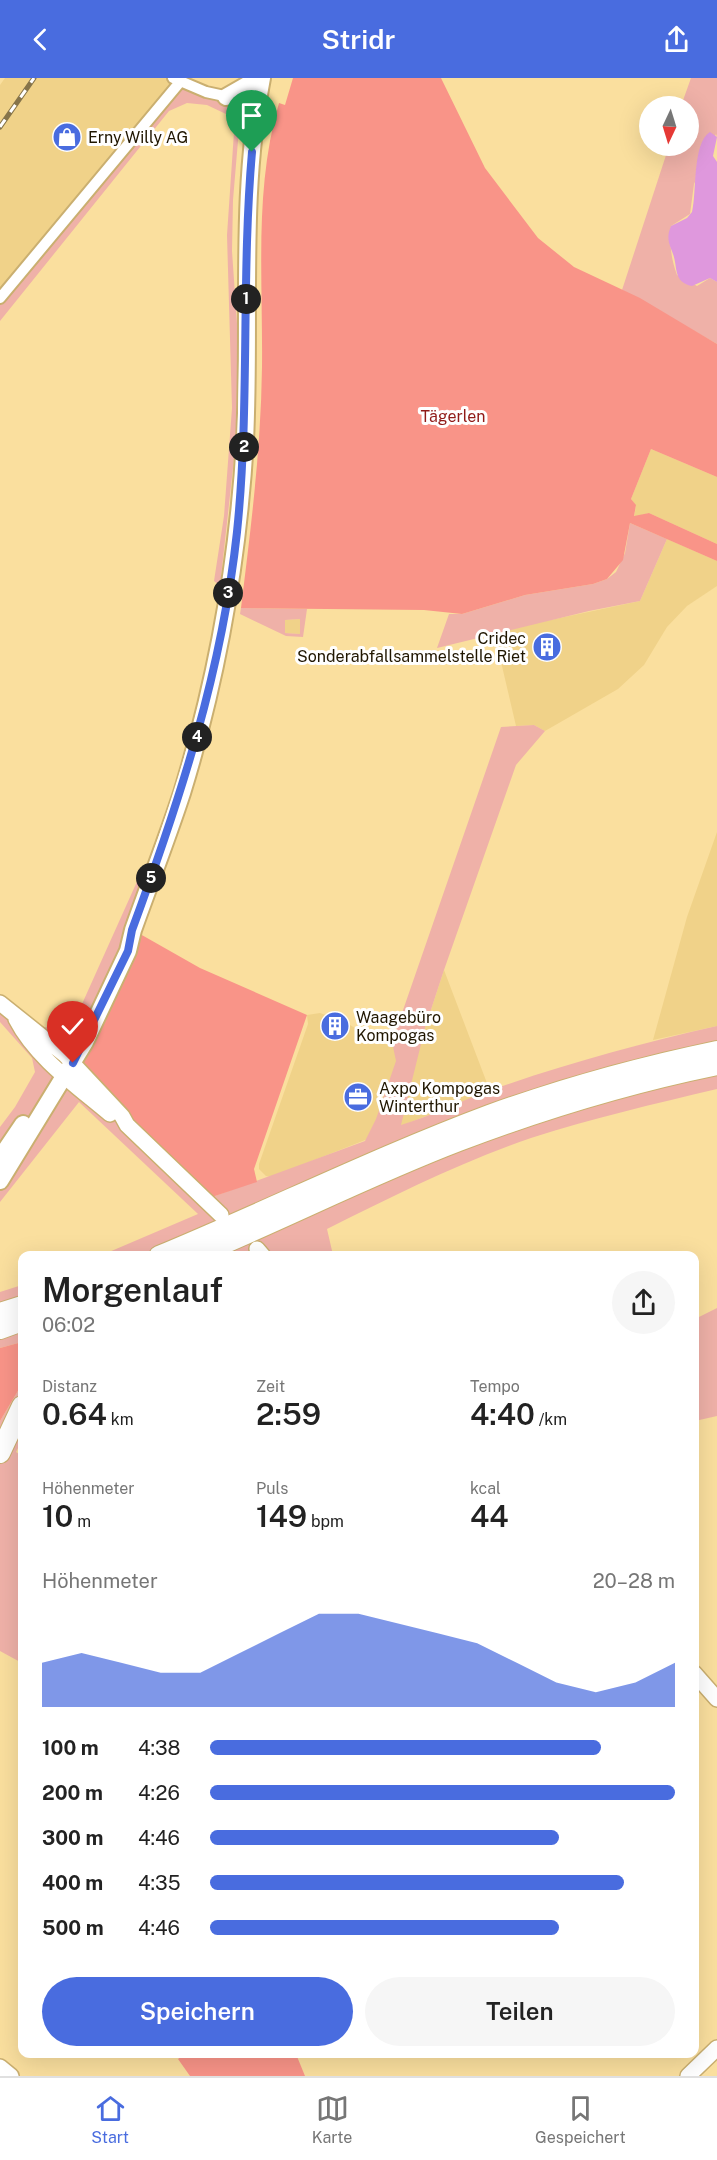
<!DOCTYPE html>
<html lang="de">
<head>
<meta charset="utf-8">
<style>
  body { margin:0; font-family:"Public Sans",sans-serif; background:#f6f6f6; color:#222; height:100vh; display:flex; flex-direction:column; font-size:22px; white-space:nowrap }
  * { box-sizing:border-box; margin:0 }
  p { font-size:20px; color:#767676 }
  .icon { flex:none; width:33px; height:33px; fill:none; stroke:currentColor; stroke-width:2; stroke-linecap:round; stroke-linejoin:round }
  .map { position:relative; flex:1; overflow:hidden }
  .side { position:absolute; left:18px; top:1173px; width:681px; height:807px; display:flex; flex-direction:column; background:#fff; border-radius:12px; box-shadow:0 6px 24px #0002 }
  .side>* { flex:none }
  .needle { width:39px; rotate:184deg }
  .tools { position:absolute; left:639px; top:18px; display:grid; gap:12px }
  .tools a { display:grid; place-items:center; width:60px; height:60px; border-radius:50%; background:#fff; box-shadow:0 6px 24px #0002; font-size:30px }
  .pin { position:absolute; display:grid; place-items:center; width:51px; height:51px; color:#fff; margin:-62px -26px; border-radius:50% 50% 50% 0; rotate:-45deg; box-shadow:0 0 6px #0007 }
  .pin .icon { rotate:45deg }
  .km { position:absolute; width:30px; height:30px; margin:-15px; border-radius:50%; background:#222; color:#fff; font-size:16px; line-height:30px; text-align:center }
  .round { display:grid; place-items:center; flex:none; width:63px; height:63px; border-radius:32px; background:#f6f6f6 }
  .head { display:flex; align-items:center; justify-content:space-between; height:102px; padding:0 24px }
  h1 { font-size:33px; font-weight:600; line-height:45px }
  .metrics { display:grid; grid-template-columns:repeat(3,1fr); gap:9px; height:102px; padding:6px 24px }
  .metrics div { display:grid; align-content:center }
  .metrics b { font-size:30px; font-weight:600 }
  .metrics small { font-size:16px; font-weight:400 }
  .metrics p { font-size:16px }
  .chart { height:168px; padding:12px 24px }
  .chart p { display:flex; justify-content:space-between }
  .chart svg { width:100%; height:108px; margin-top:6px; fill:#496cdf; opacity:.7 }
  .action { display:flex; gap:12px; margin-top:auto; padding:12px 24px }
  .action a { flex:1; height:69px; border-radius:36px; background:#496cdf; color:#fff; font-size:24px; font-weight:600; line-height:69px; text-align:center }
  .action a+a { background:#f6f6f6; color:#222 }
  ul { padding:0 24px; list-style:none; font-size:20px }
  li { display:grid; grid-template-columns:96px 72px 1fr; align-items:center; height:45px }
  li i { height:15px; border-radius:8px; background:#496cdf }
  header { display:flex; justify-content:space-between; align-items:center; height:78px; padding:0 24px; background:#496cdf; color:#fff; font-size:27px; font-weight:600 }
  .tab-bar { display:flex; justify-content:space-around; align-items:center; height:84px; border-top:2px solid #e0e0e0; background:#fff; font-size:16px; color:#767676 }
  .tab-bar a { display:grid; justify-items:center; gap:3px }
  .tab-bar .current { color:#496cdf }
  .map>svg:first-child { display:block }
  .built { fill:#f0d289 }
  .green { fill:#efb1a8; fill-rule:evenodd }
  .forest { fill:#f99488 }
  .water { fill:#df98dd }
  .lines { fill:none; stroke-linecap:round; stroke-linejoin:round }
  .street-casing { stroke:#caaf70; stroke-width:14 }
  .secondary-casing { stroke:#caaf70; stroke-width:18 }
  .primary-casing { stroke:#caaf70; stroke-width:20 }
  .highway-casing { stroke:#caaf70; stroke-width:22 }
  .street { stroke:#fff; stroke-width:10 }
  .secondary { stroke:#fff; stroke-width:15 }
  .primary { stroke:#fff; stroke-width:16 }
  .highway { stroke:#fff; stroke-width:20 }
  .rail-casing { stroke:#86744a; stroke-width:5 }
  .rail { stroke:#fff; stroke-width:3; stroke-dasharray:9; stroke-linecap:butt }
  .route-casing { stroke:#fff; stroke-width:12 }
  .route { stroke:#496cdf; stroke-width:8 }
  .labels { text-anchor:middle; stroke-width:6; stroke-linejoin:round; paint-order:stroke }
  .poi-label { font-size:16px; fill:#201600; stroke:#fff; text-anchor:start }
  .park-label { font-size:16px; fill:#901a17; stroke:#fff }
</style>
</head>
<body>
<header><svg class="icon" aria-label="back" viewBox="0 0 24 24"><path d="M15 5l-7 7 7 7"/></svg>Stridr<svg class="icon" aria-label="share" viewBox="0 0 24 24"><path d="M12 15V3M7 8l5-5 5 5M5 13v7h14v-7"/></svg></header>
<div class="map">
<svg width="717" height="1998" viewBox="0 0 717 1998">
  <rect width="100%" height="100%" fill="#fadf9e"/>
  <path class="built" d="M5 0H173L180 4 0 220V7Z
    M651 371 717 399V466L649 435 634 439 636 428 631 421Z
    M667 461 717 483V508L687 528 667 549 644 587 618 611 545 653 534 647 516 648 494 554 640 523Z
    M300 541V556L285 555V542Z
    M717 754V948L653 962 687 839Z
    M444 892 490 1013 271 1099 266 1098 259 1091V1086L308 946 307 937 320 935 345 944 380 965 400 969 425 950Z"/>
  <path class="green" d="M691 0H717V59L716 56 694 106 690 136 671 148C669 164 671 181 677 197L697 208 710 200 717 204V266L622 212 669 68H688V28H681Z
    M180 4 238 22 242 42 239 51 233 122 232 173 238 260 236 363 220 508 214 503 224 438 232 330 227 157 234 54 228 37 207 27 187 25 169 33 0 243V220Z
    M630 445 667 461 640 523 589 533 437 570 449 536H462L525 517 593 506 607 501 616 494 625 475Z
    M241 530 307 531 303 559 286 558 240 536ZM300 541V556L285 555V542Z
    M534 647 545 653 516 687 444 892 425 950 401 1047C431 1038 461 1023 491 1012 565 986 641 965 717 948V1011C654 1026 593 1040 531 1060 461 1084 393 1118 327 1151L333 1177H102L198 1136 79 1024 0 1124V1049L15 1029 35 994 32 980 0 944V923L32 950 66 948 82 926 144 788 162 772 133 852 208 1124 215 1118 365 1063 376 1041 396 983 392 964 501 649Z
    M22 1207V1264L0 1270V1214Z
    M717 1230V1338L695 1343V1308L699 1306 695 1287V1241Z
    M22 1306V1362L16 1374 22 1378V1585L0 1573V1343Z"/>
  <path class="forest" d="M293 0H441L485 90 538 160 574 189 640 220 717 266V399L651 371 631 421 636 427 634 438 649 435 717 466V483L630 445 623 482 607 501 593 506 525 517 462 536 424 532 241 530C251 449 261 370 262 289 263 201 254 110 279 25L285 27Z
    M133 852 200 890 307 937 254 1091 257 1104 215 1118 208 1125 73 985Z
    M22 1264V1306L0 1343V1270Z
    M185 1976H296L305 1998H190L178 1981Z"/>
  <path class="water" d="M710 54 717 59 713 78 717 84V204L710 200 692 208C673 204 678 190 673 176 669 165 666 160 671 148L687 140 692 134C697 115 692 65 710 54Z"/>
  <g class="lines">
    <g class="street-casing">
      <path id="street" d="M173 0 206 14 257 25
        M0 220 180 4"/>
    </g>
    <g class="secondary-casing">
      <path id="secondary" d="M0 925 65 977 122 1038 127 1047 221 1137
        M16 941C36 980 77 1008 110 1036
        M257 1171 263 1178
        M694 1595 717 1621
        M0 1989 11 1998
        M688 1998 717 1970"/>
    </g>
    <g class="primary-casing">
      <path id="primary" d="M226 19 259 0
        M0 1080 23 1046
        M0 1103 85 964 128 873 133 852C149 807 167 761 182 715 217 601 238 482 245 363 251 241 239 120 262 0"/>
    </g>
    <g class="highway-casing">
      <path id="highway" d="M159 1178C270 1132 377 1079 489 1037 564 1010 640 989 717 973
        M195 1178C284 1141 370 1097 459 1063 543 1031 629 1005 717 987
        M0 1235 22 1228
        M0 1251 22 1243
        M0 1375 22 1328"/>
    </g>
    <use href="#street" class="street"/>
    <use href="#secondary" class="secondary"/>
    <use href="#primary" class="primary"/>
    <use href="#highway" class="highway"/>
    <g class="rail-casing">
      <path id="rail" d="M0 49 34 0"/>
    </g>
    <use href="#rail" class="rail"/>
  </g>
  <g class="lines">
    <g class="route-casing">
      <path id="route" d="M73 985 128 873 132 852C180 722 222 593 237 454 250 328 241 201 252 74"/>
    </g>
    <use href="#route" class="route"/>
  </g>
  <defs>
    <g id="shop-disc" transform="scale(1.5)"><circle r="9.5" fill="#496cdf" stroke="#fff"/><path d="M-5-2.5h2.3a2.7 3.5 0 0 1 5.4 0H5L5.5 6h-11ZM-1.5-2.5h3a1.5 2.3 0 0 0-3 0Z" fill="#fff"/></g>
    <g id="building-disc" transform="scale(1.5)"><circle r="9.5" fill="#496cdf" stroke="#fff"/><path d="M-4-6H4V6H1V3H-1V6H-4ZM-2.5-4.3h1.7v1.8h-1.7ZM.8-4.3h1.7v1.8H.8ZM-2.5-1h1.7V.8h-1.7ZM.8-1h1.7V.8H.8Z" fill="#fff"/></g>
    <g id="office-disc" transform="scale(1.5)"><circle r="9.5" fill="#496cdf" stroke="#fff"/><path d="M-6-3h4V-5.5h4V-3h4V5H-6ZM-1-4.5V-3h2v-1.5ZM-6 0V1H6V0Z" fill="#fff"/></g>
  </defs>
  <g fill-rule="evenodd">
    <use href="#shop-disc" x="67" y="59"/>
    <use href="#building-disc" x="547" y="569"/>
    <use href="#building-disc" x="335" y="948"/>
    <use href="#office-disc" x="358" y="1019"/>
  </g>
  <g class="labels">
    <g class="poi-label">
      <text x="88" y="65">Erny Willy AG</text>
      <text x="526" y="566" text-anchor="end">Cridec<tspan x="526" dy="18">Sonderabfallsammelstelle Riet</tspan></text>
      <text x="356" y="945">Waagebüro<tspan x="356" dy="18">Kompogas</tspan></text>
      <text x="379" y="1016">Axpo Kompogas<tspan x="379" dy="18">Winterthur</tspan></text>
    </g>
    <g class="park-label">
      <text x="453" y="344">Tägerlen</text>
    </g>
  </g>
</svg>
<div class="tools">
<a><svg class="needle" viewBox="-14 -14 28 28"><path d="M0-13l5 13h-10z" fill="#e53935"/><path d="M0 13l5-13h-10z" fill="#767676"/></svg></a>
</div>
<div class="pin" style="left:252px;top:74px;background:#1e9e55"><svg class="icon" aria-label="arrive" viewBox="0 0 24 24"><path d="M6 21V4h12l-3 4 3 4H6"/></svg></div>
<div class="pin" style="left:73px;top:985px;background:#d93025"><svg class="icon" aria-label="check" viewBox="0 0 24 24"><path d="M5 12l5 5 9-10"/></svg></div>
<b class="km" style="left:246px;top:221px">1</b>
<b class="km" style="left:244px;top:369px">2</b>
<b class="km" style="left:228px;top:515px">3</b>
<b class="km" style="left:197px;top:659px">4</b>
<b class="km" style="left:151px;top:800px">5</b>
<section class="side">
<div class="head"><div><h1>Morgenlauf</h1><p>06:02</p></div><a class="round"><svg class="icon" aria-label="share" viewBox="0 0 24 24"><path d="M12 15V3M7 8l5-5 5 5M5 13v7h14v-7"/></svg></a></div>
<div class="metrics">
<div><p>Distanz</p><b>0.64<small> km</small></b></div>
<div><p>Zeit</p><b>2:59</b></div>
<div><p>Tempo</p><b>4:40<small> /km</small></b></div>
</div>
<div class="metrics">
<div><p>Höhenmeter</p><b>10<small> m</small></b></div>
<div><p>Puls</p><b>149<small> bpm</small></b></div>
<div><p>kcal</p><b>44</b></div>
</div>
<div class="chart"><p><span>Höhenmeter</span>20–28 m</p>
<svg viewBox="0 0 160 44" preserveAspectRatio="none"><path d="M0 44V26L10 22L20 26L30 30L40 30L50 22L60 14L70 6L80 6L90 10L100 14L110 18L120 26L130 34L140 38L150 34L160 26V44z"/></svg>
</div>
<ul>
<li><b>100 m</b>4:38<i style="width:84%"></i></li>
<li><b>200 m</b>4:26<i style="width:100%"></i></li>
<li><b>300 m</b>4:46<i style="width:75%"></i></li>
<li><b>400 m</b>4:35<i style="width:89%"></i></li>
<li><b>500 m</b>4:46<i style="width:75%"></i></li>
</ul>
<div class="action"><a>Speichern</a><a>Teilen</a></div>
</section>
</div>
<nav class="tab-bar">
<a class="current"><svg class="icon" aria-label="home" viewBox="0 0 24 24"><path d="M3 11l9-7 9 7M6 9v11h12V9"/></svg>Start</a>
<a><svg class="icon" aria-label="map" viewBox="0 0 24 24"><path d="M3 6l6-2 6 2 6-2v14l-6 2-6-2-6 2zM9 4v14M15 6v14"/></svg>Karte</a>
<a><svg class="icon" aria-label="saved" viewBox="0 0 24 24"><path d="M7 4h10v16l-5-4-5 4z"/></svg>Gespeichert</a>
</nav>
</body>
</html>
